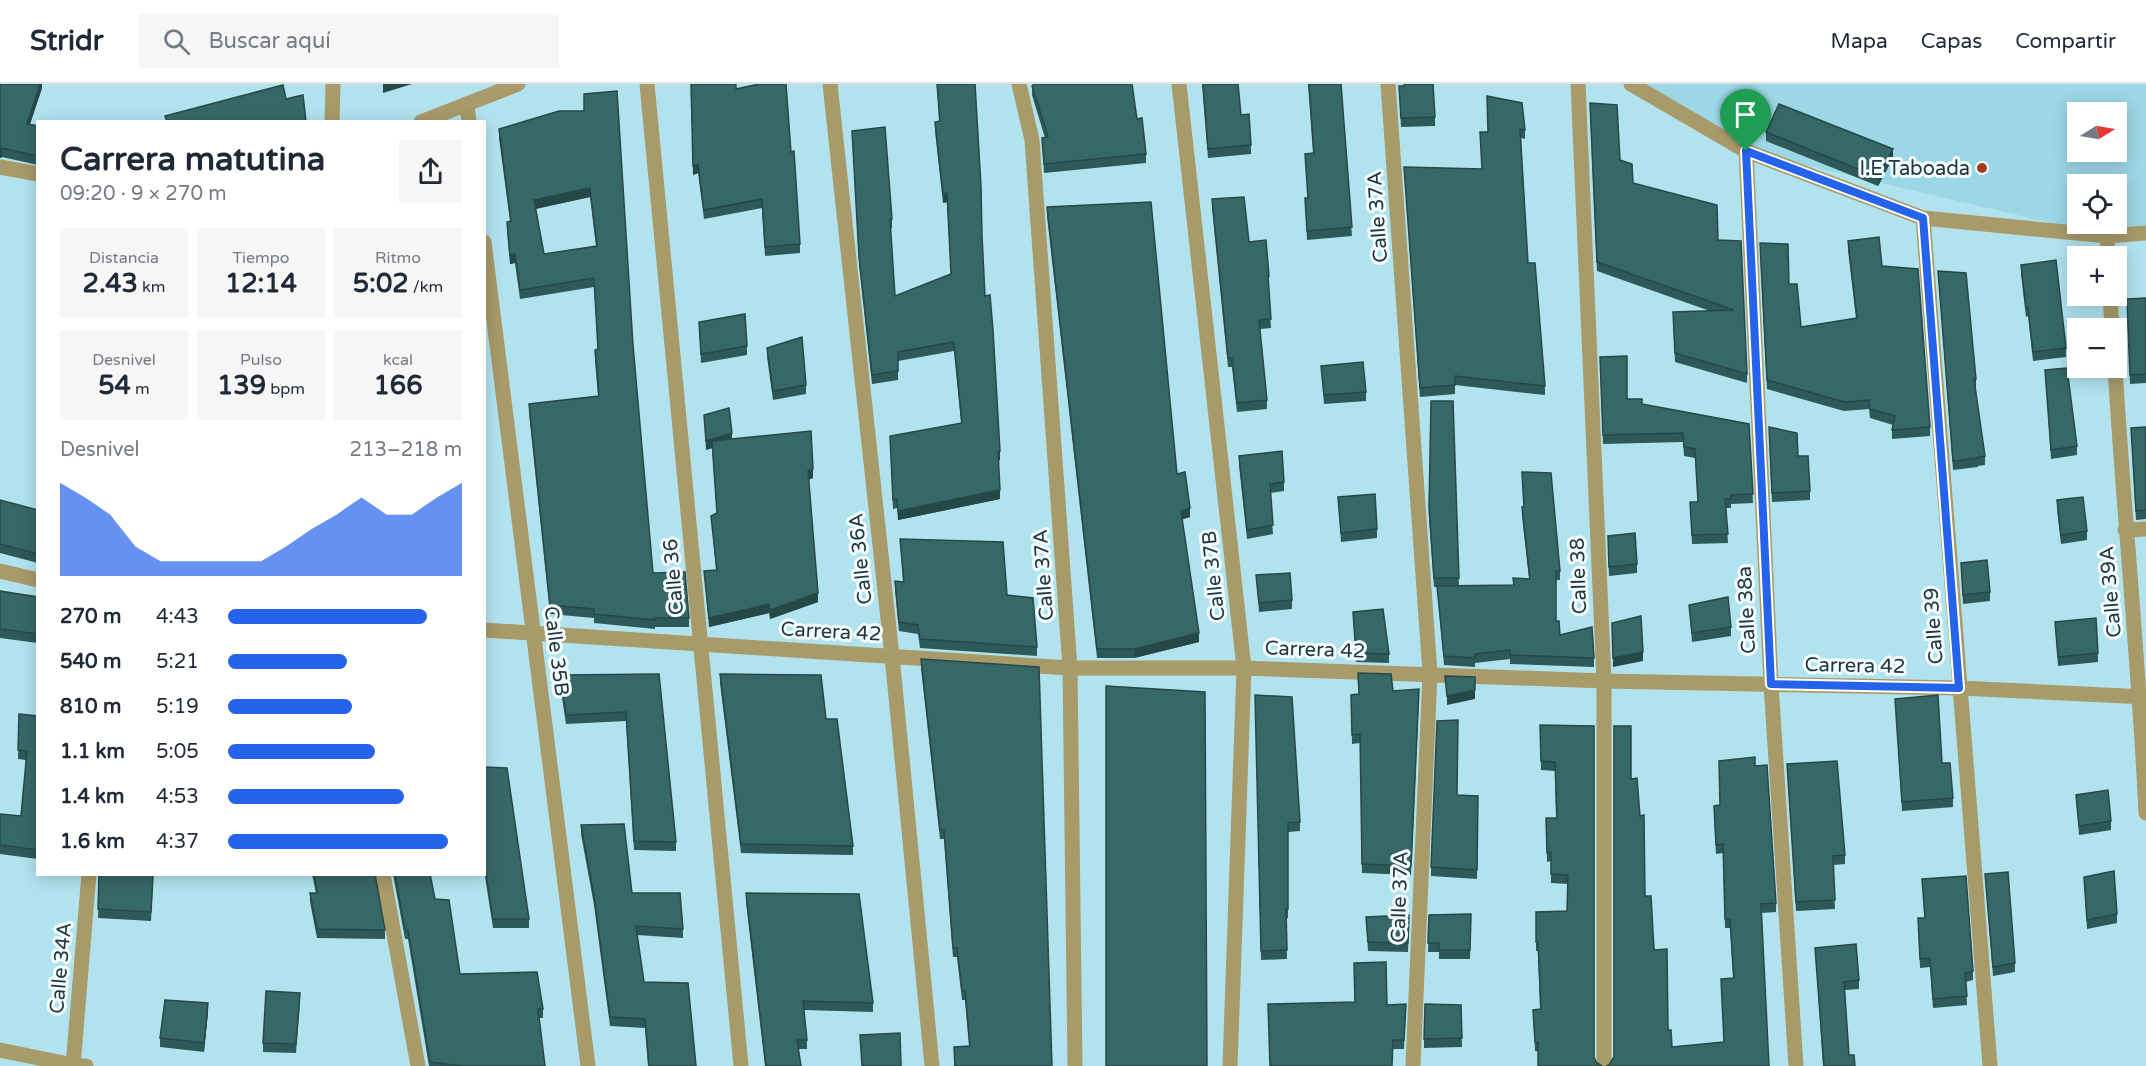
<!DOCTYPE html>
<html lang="es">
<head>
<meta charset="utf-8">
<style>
  body { margin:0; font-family:"Varela Round",sans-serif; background:#f6f6f7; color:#1f2937; height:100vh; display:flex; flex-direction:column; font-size:22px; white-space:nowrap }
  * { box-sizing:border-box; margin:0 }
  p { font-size:20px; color:#747a83 }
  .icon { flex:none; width:33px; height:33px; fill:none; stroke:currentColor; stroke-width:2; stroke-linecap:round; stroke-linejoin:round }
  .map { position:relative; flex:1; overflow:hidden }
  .panel { position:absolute; left:36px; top:36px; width:450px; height:756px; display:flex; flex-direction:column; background:#fff; border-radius:0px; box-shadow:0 3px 15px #0003 }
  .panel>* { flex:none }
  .needle { width:39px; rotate:79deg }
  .fabs { position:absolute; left:2067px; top:18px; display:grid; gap:12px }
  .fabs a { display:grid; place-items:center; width:60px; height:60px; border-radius:0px; background:#fff; box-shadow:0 3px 15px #0003; font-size:30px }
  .pin { position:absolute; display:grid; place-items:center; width:51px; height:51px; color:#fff; margin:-62px -26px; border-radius:50% 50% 50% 0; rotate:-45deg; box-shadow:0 0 6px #0007 }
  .pin .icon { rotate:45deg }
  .round { display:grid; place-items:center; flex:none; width:63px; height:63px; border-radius:0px; background:#f6f6f7 }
  .head { display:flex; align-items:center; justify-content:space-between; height:102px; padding:0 24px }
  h1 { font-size:33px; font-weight:700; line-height:45px }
  .figures { display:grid; grid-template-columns:repeat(3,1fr); gap:9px; height:102px; padding:6px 24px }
  .figures div { display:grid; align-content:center; border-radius:0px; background:#f6f6f7; text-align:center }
  .figures b { font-size:26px; font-weight:700 }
  .figures small { font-size:16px; font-weight:400 }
  .figures p { font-size:16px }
  .chart { height:168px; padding:12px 24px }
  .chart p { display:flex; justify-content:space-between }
  .chart svg { width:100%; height:108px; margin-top:6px; fill:#2563eb; opacity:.7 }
  ul { padding:0 24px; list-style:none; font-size:20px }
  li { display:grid; grid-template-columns:96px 72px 1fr; align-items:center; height:45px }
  li i { height:15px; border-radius:8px; background:#2563eb }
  header { display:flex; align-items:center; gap:36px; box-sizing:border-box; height:84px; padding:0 30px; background:#fff; border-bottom:2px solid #e0e1e3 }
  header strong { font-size:28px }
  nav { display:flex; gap:33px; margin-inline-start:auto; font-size:21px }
  .search { width:420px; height:54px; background:#f6f6f7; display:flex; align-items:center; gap:15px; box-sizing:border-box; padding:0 21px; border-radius:0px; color:#747a83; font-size:22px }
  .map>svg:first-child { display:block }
  .built { fill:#9cd7e5; fill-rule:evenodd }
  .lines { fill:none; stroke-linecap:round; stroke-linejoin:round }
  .minor { stroke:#a89a69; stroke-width:15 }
  .tertiary { stroke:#a89a69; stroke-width:15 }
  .wall { fill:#2e5959; fill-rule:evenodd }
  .shaded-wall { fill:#264948 }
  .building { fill:#366867; stroke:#264948; stroke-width:1.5; fill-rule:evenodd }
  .route-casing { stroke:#fff; stroke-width:12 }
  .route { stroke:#2563eb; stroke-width:8 }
  .poi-dot { fill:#a23920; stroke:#f3fcff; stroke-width:2 }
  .labels { text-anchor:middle; stroke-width:6; stroke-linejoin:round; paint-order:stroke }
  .poi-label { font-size:20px; fill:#23373c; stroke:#f3fcff; text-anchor:end }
  .street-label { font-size:20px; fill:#23373c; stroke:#f3fcff }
</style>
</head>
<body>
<header>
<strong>Stridr</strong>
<div class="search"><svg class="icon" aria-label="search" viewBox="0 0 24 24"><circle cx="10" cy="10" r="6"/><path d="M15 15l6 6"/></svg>Buscar aquí</div>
<nav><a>Mapa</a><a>Capas</a><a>Compartir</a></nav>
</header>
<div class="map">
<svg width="2146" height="982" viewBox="0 0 2146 982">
  <rect width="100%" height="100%" fill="#b1e3ef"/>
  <path class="built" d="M1631 0H2146V149L2106 152 1746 67ZM2078 28H2116V68H2078ZM2078 100H2116V140H2078Z"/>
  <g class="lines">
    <path class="minor" d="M647 0 741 982
      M830 0 892 572 932 982
      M1019 0 1032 56 1070 584 1075 982
      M1179 0 1244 584 1230 982
      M1388 0 1430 589 1413 982
      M1578 0 1604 597V982
      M1631 0 1746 67 1923 134 2107 152 2146 149
      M467 20 469 38
      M332 38 333 0
      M1746 67 1771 600 1796 982
      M1923 134 1990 982
      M2107 152 2108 172
      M484 158 588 982
      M2110 212 2112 244
      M2115 284C2124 432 2139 580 2146 729
      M2125 446 2146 445
      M0 487 38 496
      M484 546 1070 584H1244L1604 597 1959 604 2146 613
      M383 790 418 982
      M0 966 73 981 86 982
      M73 982 89 790"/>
    <path class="tertiary" d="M421 38 518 0
      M0 83 38 90"/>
  </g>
  <path class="wall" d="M0 0H42V4L30 40 38 42V81L2 73 0 74Z
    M691 0 736 5 791 68 800 160V169L765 172 762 124 704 135 698 89 693 91Z
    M937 0H975L982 152 985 212 1000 376 998 377 1000 415 898 436 897 424 893 425 890 352 961 339 954 267 898 277V296L872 300 859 181 852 47 892 135V144H890L895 212 951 190 947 118 943 119 935 47V38L939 37Z
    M1202 0H1238L1241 31 1251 61V70L1208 74Z
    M1308 0H1341L1352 152 1307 156 1305 114H1308L1305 70 1313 69Z
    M1032 2 1137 35 1146 70V79L1044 89 1042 54H1045L1032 11Z
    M1399 2H1404L1435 33V42L1401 43Z
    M1487 12 1525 46V55L1521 54 1528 179 1545 302V311L1455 301V310L1420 313 1404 83 1482 85 1480 48H1488Z
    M584 27 633 261 653 489 689 534V543H655V545L594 539V534L550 530 529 329V320L598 312 595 275V266H598L594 203 520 215 515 179 510 180 507 147V138L510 137 499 54V45ZM590 113 596 162 544 170 536 125Z
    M1590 28 1633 99 1718 156 1747 290V299L1675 278 1673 237 1710 227 1597 187Z
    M1766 48 1893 74 1878 102 1766 57Z
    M1212 115 1249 158 1269 192V201H1268L1271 244 1260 245 1267 316V325L1237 328 1232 283H1228L1212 124Z
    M1047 123 1177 390 1190 433 1182 435 1199 558 1134 574H1097L1047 132Z
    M1848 157 1882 182 1930 343V352L1892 355V346L1893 341 1870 334 1869 325 1844 327 1767 305 1760 168 1789 200 1801 243 1856 234 1848 166Z
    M2021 181 2066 264V273L2033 277 2028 232 2026 233 2021 190Z
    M1938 187 1976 295V304H1975L1985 372V381L1978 382V383L1953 386Z
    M2146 214V299L2130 300 2127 224Z
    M699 238 747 262V271L701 279Z
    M767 264 806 301V310L773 316 767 273Z
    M1321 282 1366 308V317L1324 320Z
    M1600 282 1627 315 1642 320 1749 340 1753 419 1731 420V424H1726L1728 459 1692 460 1690 418H1698L1695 374 1684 372 1683 358 1603 360Z
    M2045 286 2077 362V371L2051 375Z
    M1431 317H1453L1459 502 1513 501 1529 495 1522 432V423H1524L1522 388 1560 487V496H1556V537L1560 551 1594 574V583L1510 580V575L1475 579V583L1444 581 1437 503H1434L1429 433Z
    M704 331 732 355 813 394 809 395 818 518 770 535 769 529 709 543 704 487 716 486 711 432 717 430 712 364 706 366Z
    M2146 343V435L2136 436 2131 344Z
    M1769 352 1798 372 1810 407V416L1772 418Z
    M1239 372 1284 398V407L1270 409 1273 450 1247 455 1239 381Z
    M1338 413 1377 445V454L1341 458Z
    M0 416 38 426V479L0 469Z
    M2057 416 2087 447V456L2061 460 2057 425Z
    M900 455 1007 511 1037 563V572L920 564 918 550 899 547 895 506V497L903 498Z
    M1608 461 1637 480V489L1609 492Z
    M1961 479 1990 508V517L1963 520Z
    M1256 491 1292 516V525L1259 528Z
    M0 507 38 513V559L0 554Z
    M1689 521 1731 543V552L1692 558Z
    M1353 528 1389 570V579L1356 578Z
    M2055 538 2098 569V578L2058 582Z
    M921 575 1052 982H954V963L969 962 965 916H962L957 873H953L944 755H940L921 584Z
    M1358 589 1393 607 1419 614 1411 791 1362 789 1360 659 1352 660 1351 611 1359 610Z
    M659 590 676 758V767L634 766 626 637 566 640 560 600V591Z
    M720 590 826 635 853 762V771L741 769 720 599Z
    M1255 611 1300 738V747L1288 748V834H1286L1287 875 1261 876Z
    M1895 615 1942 679 1953 714V723L1902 727Z
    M19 630 38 632V775L0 770V730L21 732 26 676 18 675Z
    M1540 641 1594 642V973L1535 967 1533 926 1540 925 1538 867H1536V828L1567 827 1568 800 1551 799V777L1547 778 1546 734H1556L1555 687 1541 686Z
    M1787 680 1845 771V780L1833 781 1835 825 1796 827Z
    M1755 682 1776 819V828L1761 829 1769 982 1609 981 1614 973 1631 695 1645 812 1672 963 1724 958 1721 895 1733 894 1730 844H1725L1723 769 1716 770 1714 731 1720 721Z
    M484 683 529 835V844H493L484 786Z
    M1457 711 1478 712 1477 795 1431 792V783Z
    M2076 711 2111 737V746L2079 751Z
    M581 741 632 809 683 845V854L637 851 644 898 696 982H648L645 944 610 942 594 821 581 750Z
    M99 790 153 800 151 837 98 834Z
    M312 790H375L385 846V855L317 854 310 818V809H316Z
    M393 790H430L435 815 460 890 543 925V934H539L545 982H429L408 855H405Z
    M1985 790 2015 879V888L1993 892Z
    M2084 793 2117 830V839L2087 845Z
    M1922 795 1973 887V896L1966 898 1967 921 1933 924 1930 883 1920 884 1918 834H1925Z
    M746 809 873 919V928L804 926 807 956V965H798L801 982H765L746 818Z
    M1471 830 1470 875H1439V868H1428L1429 831Z
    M1409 831 1408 868 1368 867 1366 833Z
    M1815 864 1859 896V905L1845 906 1849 971 1855 982H1823Z
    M300 918 296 969 263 968V959Z
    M1406 920 1404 965H1393L1387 921Z
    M1461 921 1462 963 1424 964V955Z
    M208 928 204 968 160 963V954Z"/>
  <path class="shaded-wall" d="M40 0H42V4L27 49V40Z
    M383 0H412L383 9Z
    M2 64V73L0 74V65Z
    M1893 65V74L1878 102V93Z
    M698 80V89L693 91V82Z
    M590 104V113L534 125V116Z
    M947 109V118L943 119V110Z
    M515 170V179L510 180V171Z
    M732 349V358L712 357V364L706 366V357Z
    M1000 367V376L998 377V368Z
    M813 385V394L808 396V387Z
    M1000 406V415L898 436V427Z
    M1190 424V433L1181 436V427Z
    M818 509V518L770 535V526Z
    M769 520V529L709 543V534Z
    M1199 549V558L1134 574V565Z
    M1643 568V577L1613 583V574Z
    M1475 606V615L1447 621V612Z
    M208 919V928L204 968V959Z"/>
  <path class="building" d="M0 0H40L27 40 38 42V72L2 64 0 65Z
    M691 0H736V5L759 0H786L791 68 794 67 800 160 765 163 762 115 704 126 698 80 693 82Z
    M937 0H975L981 102 982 152 985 212 990 211 993 246 1000 367 998 368 1000 406 898 427 897 415 893 416 890 352 962 339 954 258 898 268V287L872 291 859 172 852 47 885 43 892 135H890L895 212 951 190 947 109 943 110 935 38 940 37Z
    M1034 0H1132L1137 35 1142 34 1146 70 1044 80 1042 54 1048 53 1032 2Z
    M1203 0H1238L1241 31 1249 30 1251 61 1208 65Z
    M1309 0H1341L1352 143 1307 147 1305 114H1308L1305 70 1314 69Z
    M1404 0H1433L1435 33 1401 34 1399 2H1404Z
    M283 1 286 15 303 11 306 38H167L165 32Z
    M617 7 633 261 653 489 685 488 689 534H654L655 536 594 530V525L550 521 529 320 599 312 595 266 598 265 594 194 520 206 515 170 510 171 507 138 511 137 499 45 559 27H584V10ZM590 104 597 162 544 170 534 116Z
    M1487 12 1522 19 1525 46 1520 45 1528 179H1535L1545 302 1455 292V301L1420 304 1404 83 1482 85 1480 48H1488Z
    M1590 19 1617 21 1620 76 1632 80 1633 99 1717 121 1718 156 1741 157 1747 290 1675 269 1673 228 1734 226 1597 178Z
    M1779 20 1893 65 1878 93 1766 48Z
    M1244 113 1249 158 1266 156 1269 192H1268L1271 235 1259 236 1267 316 1237 319 1232 274H1228L1212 115Z
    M1151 118 1177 390 1185 388 1190 424 1181 427 1199 549 1134 565H1097L1047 123Z
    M1879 153 1882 182 1918 185 1930 343 1892 346 1895 332 1870 325 1869 316 1844 318 1767 296 1760 159 1788 160 1789 200H1797L1801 243 1857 234 1848 157Z
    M2056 176 2066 264 2033 268 2028 223 2026 224 2021 181Z
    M1938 187 1966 189 1976 295H1974L1985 372 1978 373V374L1953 377Z
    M2146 214V290L2130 291 2127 215Z
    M745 230 747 262 701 270 699 238Z
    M802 253 806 301 773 307 767 264Z
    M1627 272V315H1642V320L1749 340 1753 410 1731 411V415H1725L1728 450 1692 451 1690 418H1698L1695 365 1684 363 1683 349 1603 351 1600 273Z
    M1363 278 1366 308 1324 311 1321 282Z
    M2067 284 2077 362 2051 366 2045 286Z
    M1431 317H1453L1459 494H1434L1429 424Z
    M729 324 732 349 706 357 704 331Z
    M1769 343 1797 349 1798 372H1808L1810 407 1772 409Z
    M2146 343V426L2136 427 2131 344Z
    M811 347 813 385 808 387 818 509 770 526 769 520 709 534 704 487 717 486 711 432 717 429 712 357Z
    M1282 367 1284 398 1270 400 1273 441 1247 446 1239 372Z
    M1522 388 1551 389 1560 487H1556V537H1559L1560 551 1592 543 1594 574 1510 571V566L1475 570V574L1444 572 1437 502 1514 501 1513 494 1530 495 1522 423H1524Z
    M1375 410 1377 445 1341 449 1338 413Z
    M2083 413 2087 447 2061 451 2057 416Z
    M0 416 38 426V470L0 460Z
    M1635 449 1637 480 1609 483 1608 452Z
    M900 455 1003 458 1007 511 1033 514 1037 563 920 555 918 541 899 538 895 497 904 498Z
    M1987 476 1990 508 1963 511 1961 479Z
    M1290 489 1292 516 1259 519 1256 491Z
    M0 507 38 513V550L0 545Z
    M1728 513 1731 543 1692 549 1689 521Z
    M1383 525 1389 570 1356 569 1353 528Z
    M1641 532 1643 568 1613 574 1612 539Z
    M2096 534 2098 569 2058 573 2055 538Z
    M921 575 1039 583 1052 982H955L954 963 970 962 965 907H962L957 864H953L944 746H940Z
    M1358 589 1391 590 1393 607 1419 605 1411 782 1362 780 1360 650 1352 651 1351 611 1359 610Z
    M659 590 676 758 634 757 626 628 566 631 560 591Z
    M720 590 821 591 826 635H837L853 762 741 760Z
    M1445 592 1475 593V606L1447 612Z
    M1106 602 1205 608 1207 982H1106Z
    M1255 611 1292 613 1300 738 1288 739V825H1286L1287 866 1261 867Z
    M1938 611 1942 679H1950L1953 714 1902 718 1895 615Z
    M19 630 38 632V766L0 761V730L21 732 27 667 18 666Z
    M1458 636 1457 711 1478 712 1477 786 1431 783 1437 637Z
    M1540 641 1594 642V973L1596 978 1602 982H1538V958H1535L1533 926 1541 925 1538 858H1536V828L1567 827 1568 791 1551 790V768L1547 769 1546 734H1557L1555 678 1541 677Z
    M1614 642H1631V695L1637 694 1640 732 1644 731 1645 812H1651L1654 866 1667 865 1668 946H1671L1672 963 1724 958 1721 895 1734 894 1730 835H1725L1723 760 1716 761 1714 722 1720 721 1719 677 1755 673V682L1767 681 1776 819 1761 820 1769 982H1606L1609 981 1614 973Z
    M1837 677 1845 771 1833 772 1835 816 1796 818 1787 680Z
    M484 683 507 684 529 835H493L484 777Z
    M2108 706 2111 737 2079 742 2076 711Z
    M624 740 632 809H680L683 845 636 842 644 898 688 899 696 982H649L645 935 610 933 594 812 581 741Z
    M2114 787 2117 830 2087 836 2084 793Z
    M2008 788 2015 879 1993 883 1985 790Z
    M99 790 153 791 151 828 98 825Z
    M314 790H375L385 846 317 845 310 809H317Z
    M395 790H430L435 815 449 816 460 890 537 888 543 925H538L545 982H462L430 978 408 846H405Z
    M1966 792 1973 887 1965 889 1967 912 1933 915 1930 874 1920 875 1918 834H1925L1922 795Z
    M746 809 859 810 873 919 803 917 807 956H797L801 982H766Z
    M1471 830 1470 866H1439V859H1428L1429 831Z
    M1409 831 1408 859 1368 858 1366 833Z
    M1856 860 1859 896 1844 898 1849 971H1854L1855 982H1824L1815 864Z
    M1386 878 1387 921 1406 920 1404 956H1393L1392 982H1270L1268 920 1355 918 1354 879Z
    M266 907 300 909 296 960 263 959Z
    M165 916 208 919 204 959 160 954Z
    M1425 920 1461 921 1462 954 1424 955Z
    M900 949 901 982H862L860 951Z"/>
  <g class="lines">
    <g class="route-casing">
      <path id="route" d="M1746 67 1923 134 1959 604 1771 600Z"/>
    </g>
    <use href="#route" class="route"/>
  </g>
  <circle class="poi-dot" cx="1982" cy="84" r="6"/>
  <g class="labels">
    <g class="poi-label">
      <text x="1970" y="91">I.E Taboada</text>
    </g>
    <g class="street-label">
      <text transform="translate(1377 133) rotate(-94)" y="7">Calle 37A</text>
      <text transform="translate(860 475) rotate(-96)" y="7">Calle 36A</text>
      <text transform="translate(1043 491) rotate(-94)" y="7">Calle 37A</text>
      <text transform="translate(1213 492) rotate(-96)" y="7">Calle 37B</text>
      <text transform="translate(1578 492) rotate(-92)" y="7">Calle 38</text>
      <text transform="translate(673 493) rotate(-95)" y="7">Calle 36</text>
      <text transform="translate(2110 508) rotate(-95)" y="7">Calle 39A</text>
      <text transform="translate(1746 526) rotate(-93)" y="7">Calle 38a</text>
      <text transform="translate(1933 542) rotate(-94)" y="7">Calle 39</text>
      <text transform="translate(831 547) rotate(3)" y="7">Carrera 42</text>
      <text transform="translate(1315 565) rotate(2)" y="7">Carrera 42</text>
      <text transform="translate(557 567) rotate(83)" y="7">Calle 35B</text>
      <text transform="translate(1855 581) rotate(1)" y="7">Carrera 42</text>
      <text transform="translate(1399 813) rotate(-88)" y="7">Calle 37A</text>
      <text transform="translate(60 884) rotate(-85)" y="7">Calle 34A</text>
    </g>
  </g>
</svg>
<div class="fabs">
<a><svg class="needle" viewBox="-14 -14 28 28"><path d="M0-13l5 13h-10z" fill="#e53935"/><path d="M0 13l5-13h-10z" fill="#747a83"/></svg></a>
<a><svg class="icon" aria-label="locate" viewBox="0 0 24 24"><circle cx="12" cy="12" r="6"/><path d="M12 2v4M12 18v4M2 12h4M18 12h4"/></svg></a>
<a>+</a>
<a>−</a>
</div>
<div class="pin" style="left:1746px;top:67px;background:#1e9e55"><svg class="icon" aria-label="arrive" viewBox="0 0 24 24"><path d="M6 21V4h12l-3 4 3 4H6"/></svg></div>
<section class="panel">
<div class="head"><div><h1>Carrera matutina</h1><p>09:20 · 9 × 270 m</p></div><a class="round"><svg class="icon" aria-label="share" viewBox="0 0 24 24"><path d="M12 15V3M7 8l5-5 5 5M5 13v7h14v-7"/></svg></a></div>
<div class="figures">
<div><p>Distancia</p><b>2.43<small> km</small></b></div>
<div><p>Tiempo</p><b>12:14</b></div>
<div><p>Ritmo</p><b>5:02<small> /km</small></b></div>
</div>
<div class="figures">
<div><p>Desnivel</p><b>54<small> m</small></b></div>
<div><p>Pulso</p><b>139<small> bpm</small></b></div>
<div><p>kcal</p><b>166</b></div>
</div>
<div class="chart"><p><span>Desnivel</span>213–218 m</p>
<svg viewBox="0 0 160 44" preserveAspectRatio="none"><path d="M0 44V6L10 12L20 19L30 32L40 38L50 38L60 38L70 38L80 38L90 32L100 25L110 19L120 12L130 19L140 19L150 12L160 6V44z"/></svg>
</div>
<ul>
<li><b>270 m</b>4:43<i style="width:85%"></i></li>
<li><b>540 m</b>5:21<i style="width:51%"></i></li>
<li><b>810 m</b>5:19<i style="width:53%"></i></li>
<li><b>1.1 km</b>5:05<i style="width:63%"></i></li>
<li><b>1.4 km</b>4:53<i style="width:75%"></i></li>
<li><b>1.6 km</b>4:37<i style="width:94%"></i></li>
</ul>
</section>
</div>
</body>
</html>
